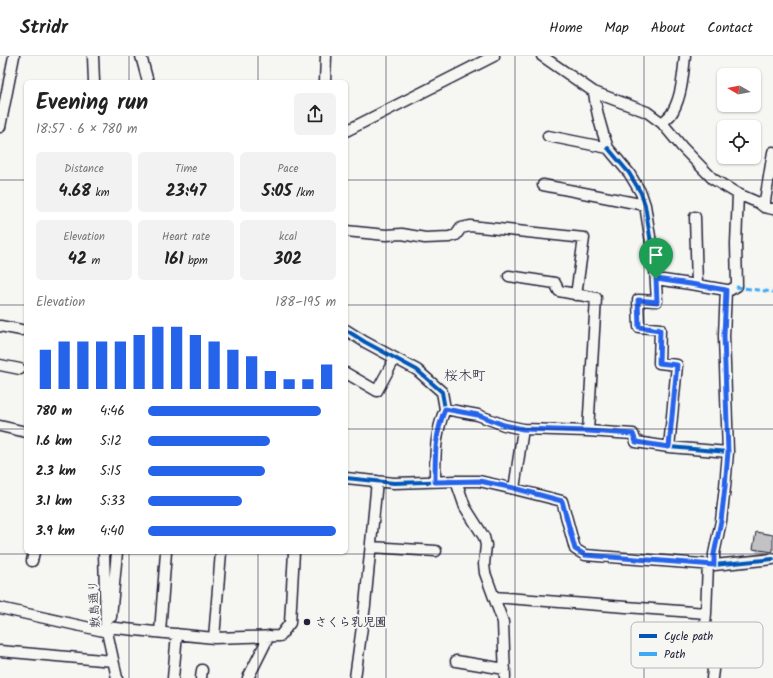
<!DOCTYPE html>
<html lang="en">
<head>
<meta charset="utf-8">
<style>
  body { margin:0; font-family:Kalam,"Klee One",sans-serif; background:#f2f2f2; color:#222; height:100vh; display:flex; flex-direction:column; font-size:15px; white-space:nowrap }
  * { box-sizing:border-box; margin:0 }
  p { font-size:13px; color:#767676 }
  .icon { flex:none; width:22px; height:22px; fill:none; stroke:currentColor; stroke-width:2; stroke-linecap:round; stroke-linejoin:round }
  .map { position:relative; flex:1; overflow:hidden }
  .side { position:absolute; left:24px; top:24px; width:324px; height:474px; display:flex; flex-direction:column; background:#fff; border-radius:6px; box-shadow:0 1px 3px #0004 }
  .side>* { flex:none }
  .needle { width:26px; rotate:279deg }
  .controls { position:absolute; left:717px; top:12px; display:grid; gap:8px }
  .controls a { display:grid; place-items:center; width:44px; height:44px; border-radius:6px; background:#fff; box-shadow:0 1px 3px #0004; font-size:20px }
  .pin { position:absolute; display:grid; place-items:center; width:34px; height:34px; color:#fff; margin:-41px -17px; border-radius:50% 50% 50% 0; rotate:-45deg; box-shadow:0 0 4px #0007 }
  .pin .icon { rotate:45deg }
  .round { display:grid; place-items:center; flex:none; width:42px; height:42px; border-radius:6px; background:#f2f2f2 }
  .headline { display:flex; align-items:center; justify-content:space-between; height:68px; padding:0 12px }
  h1 { font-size:22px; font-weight:600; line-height:30px }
  .stats { display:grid; grid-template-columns:repeat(3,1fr); gap:6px; height:68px; padding:4px 12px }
  .stats div { display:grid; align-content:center; border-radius:6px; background:#f2f2f2; text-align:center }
  .stats b { font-size:17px; font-weight:600 }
  .stats small { font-size:11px; font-weight:400 }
  .stats p { font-size:11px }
  .chart { height:112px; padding:8px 12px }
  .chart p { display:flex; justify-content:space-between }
  .chart svg { width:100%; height:72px; margin-top:4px; stroke:#2563eb; stroke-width:6 }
  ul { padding:0 12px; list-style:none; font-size:13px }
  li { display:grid; grid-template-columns:64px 48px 1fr; align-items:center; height:30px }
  li i { height:10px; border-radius:5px; background:#2563eb }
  header { display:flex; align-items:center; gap:24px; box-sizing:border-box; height:56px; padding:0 20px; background:#fff; border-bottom:1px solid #e0e0e0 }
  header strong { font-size:19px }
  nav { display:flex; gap:22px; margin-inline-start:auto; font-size:14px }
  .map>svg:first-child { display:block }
  .shadow { fill:#0003 }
  .building { fill:#c2c2c4; stroke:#22223b }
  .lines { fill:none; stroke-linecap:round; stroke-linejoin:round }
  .minor-casing { stroke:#22223b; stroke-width:13 }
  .minor { stroke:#f6f6f2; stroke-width:10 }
  .quiet { stroke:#3fa9f5; stroke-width:3; stroke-dasharray:6 3; stroke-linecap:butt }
  .cycleway-casing { stroke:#f6f6f2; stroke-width:6 }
  .cycleway { stroke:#0057b8; stroke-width:4 }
  .route-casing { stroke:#fff; stroke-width:8 }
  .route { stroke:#2563eb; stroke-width:5 }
  .grid { fill:none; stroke:#22223b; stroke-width:1; stroke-opacity:0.55 }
  .poi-dot { fill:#22223b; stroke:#f6f6f2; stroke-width:1.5 }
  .labels { text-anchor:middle; stroke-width:4; stroke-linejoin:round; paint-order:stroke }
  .street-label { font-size:12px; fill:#22223b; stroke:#f6f6f2 }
  .poi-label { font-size:12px; font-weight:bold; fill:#22223b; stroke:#f6f6f2; text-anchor:start }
  .quarter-label { font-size:14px; fill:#22223b; stroke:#f6f6f2 }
  .key { fill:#f6f6f2; stroke:#b6b6bb; stroke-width:1 }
  .key-label { font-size:11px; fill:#22223b }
</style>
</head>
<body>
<header>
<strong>Stridr</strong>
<nav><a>Home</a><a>Map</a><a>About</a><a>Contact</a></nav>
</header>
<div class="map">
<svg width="773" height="622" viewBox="0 0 773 622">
  <rect width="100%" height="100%" fill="#f6f6f2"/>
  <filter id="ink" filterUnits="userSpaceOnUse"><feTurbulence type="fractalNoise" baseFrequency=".025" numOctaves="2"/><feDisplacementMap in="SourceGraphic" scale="8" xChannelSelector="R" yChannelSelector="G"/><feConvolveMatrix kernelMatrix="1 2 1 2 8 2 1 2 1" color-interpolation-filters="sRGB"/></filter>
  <g filter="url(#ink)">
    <path class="shadow" d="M773 480V500L757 497 754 493Z"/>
    <path class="building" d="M756 476 773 479V496L753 493Z"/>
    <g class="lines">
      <g class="minor-casing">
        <path id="minor" d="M93 0 94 26
          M141 0 148 26
          M542 0 594 36C596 56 601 73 608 92L548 80
          M325 26 326 0
          M594 36 647 56 662 67C666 63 671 60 673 55 682 39 683 18 685 0
          M662 67 682 91 713 123 738 138 759 147 764 151 773 153
          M0 71 14 0
          M346 75 494 0
          M608 92 629 117 641 137 645 149 655 212 657 245 638 244 639 271 660 273 659 307 677 309 669 391
          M543 129 645 149
          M764 151 773 96
          M695 161 697 229
          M346 175 386 179 402 178 425 182 449 181 456 179 461 172 470 170 584 182 576 239
          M509 220 555 227 559 235 596 242 588 375
          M656 223 697 229 726 234 724 280 728 396 725 431 721 465 714 498V509
          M726 234H730L737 230 736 188 738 138
          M0 270 21 274
          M346 274 365 286 417 314 442 336 445 353 478 359 504 369 523 373 588 375 633 378 636 386 669 391 728 396
          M0 309 20 313
          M346 317 377 335 395 302
          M0 370 26 376
          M346 422 394 427 456 425H479L514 433 562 445 575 493 585 499 714 509 773 503
          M456 425 465 451 484 481 486 489 484 508 485 517 503 566 505 622
          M435 426C435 399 435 378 445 353
          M514 433 523 373
          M371 491 436 495
          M104 496 106 571 117 622
          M32 505 34 496
          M494 541 706 557 708 508
          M0 552 108 576
          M706 557 704 580 713 614 712 622
          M111 561 117 496
          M106 571 214 582 280 580 290 567 294 496
          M160 576 166 496
          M214 582 221 496
          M0 595 113 605
          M456 605 505 613
          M173 622 177 578
          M201 622 202 614
          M248 622 269 580
          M355 622 365 549 377 425"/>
      </g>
      <use href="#minor" class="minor"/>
      <path class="quiet" d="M736 231 773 236"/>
      <g class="cycleway-casing">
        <path id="cycleway" d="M608 92 629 117 641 137 645 149 655 212 657 245 638 244 639 271 660 273 659 307 677 309 669 391
          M346 274 365 286 417 314 442 336 445 353 478 359 504 369 523 373 588 375 633 378 636 386 669 391 728 396
          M346 422 394 427 456 425H479L514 433 562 445 575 493 585 499 714 509 773 503"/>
      </g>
      <use href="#cycleway" class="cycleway"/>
    </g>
  </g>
  <g class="lines" filter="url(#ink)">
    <g class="route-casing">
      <path id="route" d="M656 223 697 229 726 234 724 280 728 396 725 431 721 465 714 498V509L585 499 575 493 562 445 514 432 479 425 435 426C435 399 435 378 445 353L478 359 504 369 523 373 588 375 633 378 636 386 669 391 677 309 659 307 660 274 639 271 638 244 657 246Z"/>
    </g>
    <use href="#route" class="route"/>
  </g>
  <path class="grid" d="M129 0V26M258 0V26M386 0V622M515 0V622M644 0V622M0 124H26M346 124H773M0 249H26M346 249H773M0 373H26M346 373H773M129 496V622M258 496V622M0 498H773"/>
  <circle class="poi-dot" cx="307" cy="566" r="4"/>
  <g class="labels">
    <g class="street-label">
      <text transform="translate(94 548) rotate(-93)" y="4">敷島通り</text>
    </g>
    <g class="poi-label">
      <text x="315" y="570">さくら乳児園</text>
    </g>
    <g class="quarter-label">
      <text x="465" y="324">桜木町</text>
    </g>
  </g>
  <rect x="631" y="566" width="132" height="46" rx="6" class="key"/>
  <rect x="639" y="578" width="18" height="4" fill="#0057b8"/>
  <rect x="639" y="596" width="18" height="4" fill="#3fa9f5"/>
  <g class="key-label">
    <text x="664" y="584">Cycle path</text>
    <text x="664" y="602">Path</text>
  </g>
</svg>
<div class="controls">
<a><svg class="needle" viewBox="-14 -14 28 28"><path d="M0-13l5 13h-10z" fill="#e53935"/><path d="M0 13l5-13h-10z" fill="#767676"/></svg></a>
<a><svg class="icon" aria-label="locate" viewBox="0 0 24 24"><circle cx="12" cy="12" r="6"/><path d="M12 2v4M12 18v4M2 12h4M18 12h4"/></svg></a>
</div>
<div class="pin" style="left:656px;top:223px;background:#1e9e55"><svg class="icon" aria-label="arrive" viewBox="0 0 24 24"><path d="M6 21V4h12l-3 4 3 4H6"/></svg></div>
<section class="side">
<div class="headline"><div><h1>Evening run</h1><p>18:57 · 6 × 780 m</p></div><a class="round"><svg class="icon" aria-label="share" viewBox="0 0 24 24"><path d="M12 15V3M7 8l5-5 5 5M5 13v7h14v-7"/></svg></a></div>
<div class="stats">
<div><p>Distance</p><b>4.68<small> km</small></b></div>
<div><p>Time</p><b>23:47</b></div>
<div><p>Pace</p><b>5:05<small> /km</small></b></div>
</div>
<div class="stats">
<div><p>Elevation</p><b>42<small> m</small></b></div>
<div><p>Heart rate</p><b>161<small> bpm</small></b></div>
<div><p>kcal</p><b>302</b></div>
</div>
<div class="chart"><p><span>Elevation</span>188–195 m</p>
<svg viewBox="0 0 160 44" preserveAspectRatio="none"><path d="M5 44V20M15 44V15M25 44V15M35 44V15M45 44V15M55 44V11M65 44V6M75 44V6M85 44V11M95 44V15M105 44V20M115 44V24M125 44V33M135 44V38M145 44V38M155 44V29"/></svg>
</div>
<ul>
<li><b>780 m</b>4:46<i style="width:92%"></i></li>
<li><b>1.6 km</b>5:12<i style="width:65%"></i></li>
<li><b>2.3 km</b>5:15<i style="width:62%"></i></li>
<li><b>3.1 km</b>5:33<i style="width:50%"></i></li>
<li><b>3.9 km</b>4:40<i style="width:100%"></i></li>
</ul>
</section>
</div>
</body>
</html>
